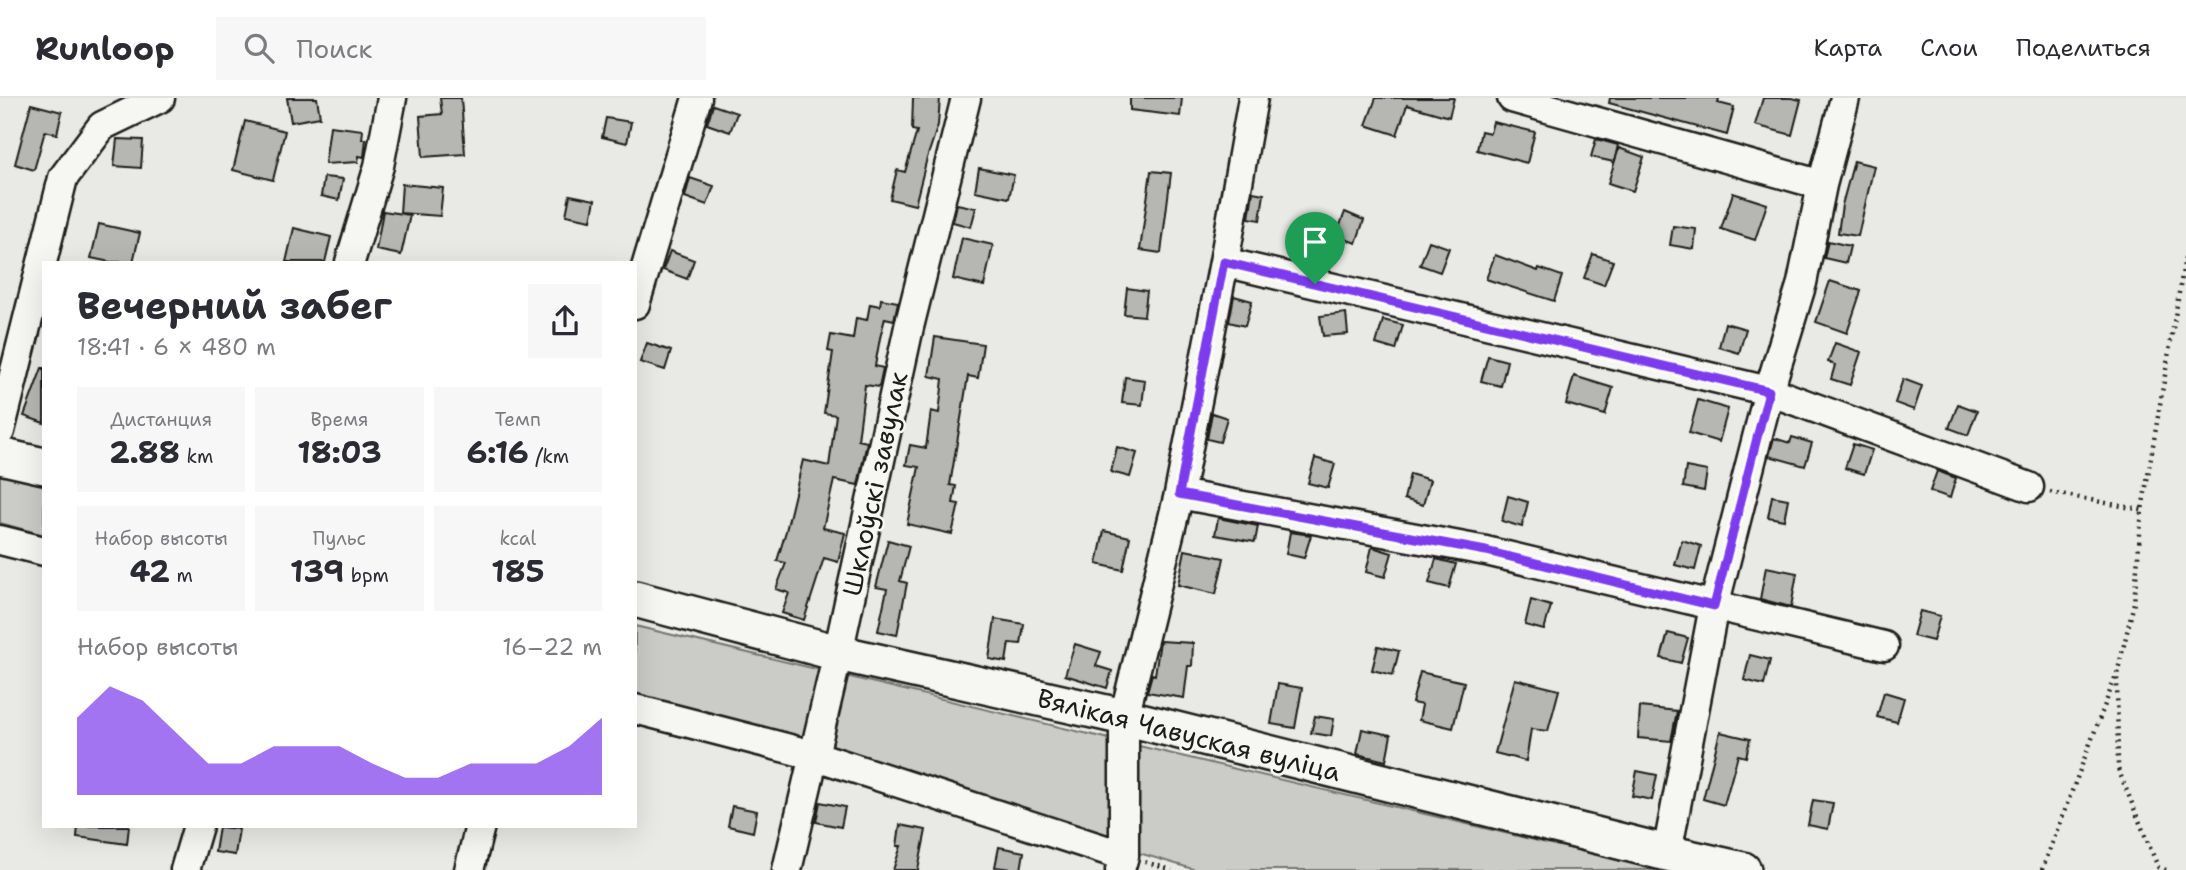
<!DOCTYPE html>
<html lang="ru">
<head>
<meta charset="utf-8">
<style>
  body { margin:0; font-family:"Shantell Sans",sans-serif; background:#f7f7f7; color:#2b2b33; height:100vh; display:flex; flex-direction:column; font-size:26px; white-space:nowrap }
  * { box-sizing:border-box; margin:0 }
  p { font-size:23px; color:#7c7c81 }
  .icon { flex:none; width:38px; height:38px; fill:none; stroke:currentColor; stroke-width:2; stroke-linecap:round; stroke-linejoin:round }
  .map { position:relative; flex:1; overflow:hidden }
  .panel { position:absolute; left:42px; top:163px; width:595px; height:567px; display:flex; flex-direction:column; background:#fff; border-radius:0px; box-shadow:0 7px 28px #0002 }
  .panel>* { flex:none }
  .pin { position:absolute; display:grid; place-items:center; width:60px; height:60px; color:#fff; margin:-72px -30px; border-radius:50% 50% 50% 0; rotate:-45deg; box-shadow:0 0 7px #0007 }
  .pin .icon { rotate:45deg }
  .round { display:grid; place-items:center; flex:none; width:74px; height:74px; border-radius:0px; background:#f7f7f7 }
  .headline { display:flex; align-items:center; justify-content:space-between; height:119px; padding:0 35px }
  h1 { font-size:38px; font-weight:700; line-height:52px }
  .stats { display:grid; grid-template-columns:repeat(3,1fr); gap:10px; height:119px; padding:7px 35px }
  .stats div { display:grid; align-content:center; border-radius:0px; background:#f7f7f7; text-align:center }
  .stats b { font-size:30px; font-weight:700 }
  .stats small { font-size:19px; font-weight:400 }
  .stats p { font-size:19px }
  .chart { height:196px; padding:14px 35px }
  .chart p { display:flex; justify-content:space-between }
  .chart svg { width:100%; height:126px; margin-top:7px; fill:#7c3aed; opacity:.7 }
  header { display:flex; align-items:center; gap:42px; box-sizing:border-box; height:98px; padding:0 35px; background:#fff; border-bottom:2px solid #e1e1e2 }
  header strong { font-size:33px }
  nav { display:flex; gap:38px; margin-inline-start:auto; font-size:24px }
  .search { width:490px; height:63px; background:#f7f7f7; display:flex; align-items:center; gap:18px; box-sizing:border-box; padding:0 24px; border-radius:0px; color:#7c7c81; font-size:26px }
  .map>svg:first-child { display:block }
  .green { fill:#cbcbc7; stroke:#747472; stroke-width:2 }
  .building { fill:#b6b6b3; stroke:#1c1c1c; stroke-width:2 }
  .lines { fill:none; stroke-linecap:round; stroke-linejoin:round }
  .minor-casing { stroke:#1c1c1c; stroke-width:33 }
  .major-casing { stroke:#1c1c1c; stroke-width:40 }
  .path { stroke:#1c1c1c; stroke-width:4.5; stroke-dasharray:2 5; stroke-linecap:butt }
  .minor { stroke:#f6f6f2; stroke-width:28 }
  .major { stroke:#f6f6f2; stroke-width:35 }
  .route-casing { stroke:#fff; stroke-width:14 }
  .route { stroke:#7c3aed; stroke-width:9 }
  .labels { text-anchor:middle; stroke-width:5; stroke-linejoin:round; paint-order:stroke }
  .street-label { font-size:26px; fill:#1c1c1c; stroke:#f6f6f2 }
</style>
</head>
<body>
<header>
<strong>Runloop</strong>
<div class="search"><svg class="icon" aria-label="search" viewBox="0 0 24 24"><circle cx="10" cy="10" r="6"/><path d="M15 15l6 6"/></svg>Поиск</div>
<nav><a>Карта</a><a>Слои</a><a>Поделиться</a></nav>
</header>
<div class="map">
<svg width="2186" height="772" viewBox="0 0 2186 772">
  <rect width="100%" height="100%" fill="#e9e9e5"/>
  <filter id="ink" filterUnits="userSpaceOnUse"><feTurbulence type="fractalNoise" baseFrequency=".0143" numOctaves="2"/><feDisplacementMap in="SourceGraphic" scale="14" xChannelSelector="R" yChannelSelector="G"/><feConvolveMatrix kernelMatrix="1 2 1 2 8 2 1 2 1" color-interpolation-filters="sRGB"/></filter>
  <g filter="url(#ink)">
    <path class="green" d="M0 376 44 387V437L0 425Z
      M635 528 1660 772H1196L635 605Z"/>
    <path class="building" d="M287 0H317L320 19 291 24Z
      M440 0H461L465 56 423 59 420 18 442 16Z
      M913 0H940L938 27 927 60 915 107 890 101 897 72 905 74 917 33 912 32Z
      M1130 0H1182L1180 18 1130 12Z
      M1376 0H1454L1449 19 1407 7 1397 37 1366 27Z
      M1610 0H1719L1718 5 1734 9 1727 37 1609 5Z
      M1763 0H1791L1801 2 1792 37 1755 27Z
      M31 6 62 14 57 36 45 33 34 72 15 66Z
      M713 7 737 15 730 34 707 26Z
      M606 20 631 24 627 45 602 39Z
      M245 23 285 33 273 82 233 72Z
      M1493 24 1535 34 1527 65 1477 52 1481 33 1490 35Z
      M330 28 363 32 362 41H366L364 59 359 58 358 64 325 66Z
      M117 41 143 42 141 70 114 68Z
      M1596 41 1618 47 1614 64 1591 59Z
      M1619 50 1644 59 1633 93 1608 85Z
      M1854 63 1874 68 1858 138 1838 135 1842 107Z
      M979 70 1014 77 1009 100 975 93Z
      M1151 73 1171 75 1161 155 1140 152Z
      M324 79 343 81 339 102 321 98Z
      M690 80 714 88 707 107 685 99Z
      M402 86 443 90 440 118 400 115Z
      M1253 94 1264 96 1260 122 1249 120Z
      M1733 95 1767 106 1755 142 1721 131Z
      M570 97 595 102 591 122 566 117Z
      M957 106 976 110 971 129 953 124Z
      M383 113 410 117 401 157 376 152Z
      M1345 114 1364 122 1356 145 1336 138Z
      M99 126 140 135 133 164H110L91 160Z
      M1673 128 1696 131 1694 151 1670 147Z
      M294 130 331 139 325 164H286Z
      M962 140 993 147 984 188 953 181Z
      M1429 143 1449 150 1440 174 1420 167Z
      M1828 143 1850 148 1846 165 1824 160Z
      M670 153 694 162 687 181 663 172Z
      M1593 156 1613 163 1604 187 1584 180Z
      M1495 157 1538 173 1539 170 1562 178 1554 203 1486 181Z
      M1830 183 1861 193 1847 235 1816 224Z
      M1127 190 1147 193 1144 218 1124 216Z
      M1234 198 1252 203 1245 228 1229 224Z
      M881 201 898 204 894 222 885 220 880 240 875 268 883 270 879 289 865 287 858 342 867 344 858 387 834 382 823 430 845 435 838 464 824 460 804 522 782 515 789 495 776 491 786 465 777 463 786 433 803 362 829 368 836 317 824 315 833 254 828 253 831 237 853 241 856 220 867 222 870 206 880 208Z
      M1346 215 1348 236 1323 238 1320 218Z
      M1383 222 1403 227 1396 252 1376 246Z
      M1725 225 1746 231 1739 255 1719 249Z
      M935 239 983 246 978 280 968 278 950 387 956 388 953 405 959 406 952 436 907 426 919 369 906 367 910 347 926 350 931 313 939 315 943 281 929 278Z
      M647 245 671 253 665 272 640 264Z
      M1835 245 1861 254 1850 287 1831 281 1835 267 1828 264Z
      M1488 258 1507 263 1501 288 1481 283Z
      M42 270H44V325L24 318Z
      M1574 278 1613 290 1605 317 1566 306Z
      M1125 279 1145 282 1142 307 1122 305Z
      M1903 281 1922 288 1914 312 1895 305Z
      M1698 302 1728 311 1719 344 1689 335Z
      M1958 306 1977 313 1968 337 1949 330Z
      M1212 315 1227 320 1220 344 1207 341Z
      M1792 339 1812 345 1805 368 1769 358 1774 340 1790 345Z
      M1853 346 1872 352 1864 376 1845 370Z
      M1117 349 1137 355 1130 379 1111 374Z
      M1315 360 1335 366 1328 390 1308 385Z
      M1686 369 1707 373 1704 393 1683 389Z
      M1937 373 1956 380 1950 400 1930 393Z
      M1410 376 1430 382 1423 407 1404 401Z
      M1508 398 1528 404 1522 429 1502 423Z
      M1772 398 1788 401 1784 422 1768 419Z
      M1218 420 1258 428 1255 444 1215 437Z
      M1104 433 1130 439 1123 472 1097 466Z
      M1290 434 1311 437 1304 460 1286 456Z
      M888 442 909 448 900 483 907 485 897 537 878 533 887 491 876 489Z
      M1682 442 1701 448 1695 472 1675 467Z
      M1372 449 1392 455 1385 479 1366 474Z
      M1185 452 1224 460 1216 496 1178 487Z
      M1436 461 1456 466 1449 490 1429 485Z
      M1766 469 1797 475 1791 509 1760 501Z
      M1531 502 1551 508 1544 532 1525 527Z
      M1920 513 1940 518 1933 543 1913 538Z
      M995 521 1024 526 1021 546 1009 545 1006 564 989 561Z
      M1668 535 1688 540 1681 565 1661 560Z
      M1160 543 1193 545 1192 568H1188L1184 600 1147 594 1152 576 1155 577Z
      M1075 546 1101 554 1096 568 1112 573 1107 590 1065 577Z
      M1378 548 1399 553 1393 577 1372 572Z
      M1750 557 1770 562 1764 587 1744 582Z
      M1420 574 1464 584 1453 630 1419 622 1422 607 1412 605Z
      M1515 581 1559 592 1548 633 1531 631 1526 663 1495 655Z
      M1278 586 1302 590 1295 630 1271 626Z
      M1884 594 1904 600 1897 624 1877 619Z
      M1640 609 1677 613 1671 643 1638 640Z
      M1315 618 1334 621 1331 638 1311 635Z
      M1362 631 1391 637 1386 663 1357 656Z
      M1720 634 1750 641 1746 659 1738 657 1724 707 1703 701Z
      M1637 673 1657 677 1652 702 1632 698Z
      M1813 702 1833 705 1828 731 1808 727Z
      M820 704 845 709 841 729 816 724Z
      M732 708 757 713 753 734 728 728Z
      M900 727 926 732 918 772H893L901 748H897Z
      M78 728H129L127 746 77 739Z
      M219 729 239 731 235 757 215 754Z
      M999 749 1024 754 1021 772 995 769Z"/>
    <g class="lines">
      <g class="minor-casing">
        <path id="minor" d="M1512 0 1822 87
          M350 164 379 68 392 0
          M1224 164 1769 293 2029 389
          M635 206 697 0
          M0 333 63 80 102 28 160 0
          M1179 396 1486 453 1884 548
          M0 442 44 453
          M635 611 813 657 1124 758
          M1667 755 1714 508 1769 293 1802 185 1822 87 1845 0
          M185 772 198 728
          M469 772 480 728
          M787 772 838 555 909 229 966 0
          M1120 772 1124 758V619L1179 396 1224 164 1253 0"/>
      </g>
      <g class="major-casing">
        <path id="major" d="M0 358 44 368
          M635 501 838 555 1124 619 1667 755 1743 772"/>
      </g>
      <path class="path" d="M2050 394 2142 412
        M1145 764 1172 772
        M2042 772 2115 580
        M2166 772 2158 769 2118 671 2117 576 2134 505 2142 412 2186 154"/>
      <use href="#minor" class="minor"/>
      <use href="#major" class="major"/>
    </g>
  </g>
  <g class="lines" filter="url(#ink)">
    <g class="route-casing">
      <path id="route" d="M1224 164 1769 293 1714 508 1486 453 1179 396Z"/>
    </g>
    <use href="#route" class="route"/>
  </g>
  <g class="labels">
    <g class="street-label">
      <text transform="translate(875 386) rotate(-78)" y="9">Шклоўскі завулак</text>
      <text transform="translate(1189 637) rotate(14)" y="9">Вялікая Чавуская вуліца</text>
    </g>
  </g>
</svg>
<div class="pin" style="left:1315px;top:186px;background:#1e9e55"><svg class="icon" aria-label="arrive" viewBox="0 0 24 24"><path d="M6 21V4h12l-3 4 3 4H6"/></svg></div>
<section class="panel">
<div class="headline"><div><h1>Вечерний забег</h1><p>18:41 · 6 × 480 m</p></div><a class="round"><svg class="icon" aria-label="share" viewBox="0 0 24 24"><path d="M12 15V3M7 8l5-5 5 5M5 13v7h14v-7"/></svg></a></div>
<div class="stats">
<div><p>Дистанция</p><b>2.88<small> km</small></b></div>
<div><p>Время</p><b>18:03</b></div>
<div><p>Темп</p><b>6:16<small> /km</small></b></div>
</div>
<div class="stats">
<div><p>Набор высоты</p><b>42<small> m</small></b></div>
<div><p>Пульс</p><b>139<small> bpm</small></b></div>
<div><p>kcal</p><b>185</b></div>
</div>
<div class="chart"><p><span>Набор высоты</span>16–22 m</p>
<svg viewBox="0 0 160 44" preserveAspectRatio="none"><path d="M0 44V17L10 6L20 11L30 22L40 33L50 33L60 27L70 27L80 27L90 33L100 38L110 38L120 33L130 33L140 33L150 27L160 17V44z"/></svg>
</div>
</section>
</div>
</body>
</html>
